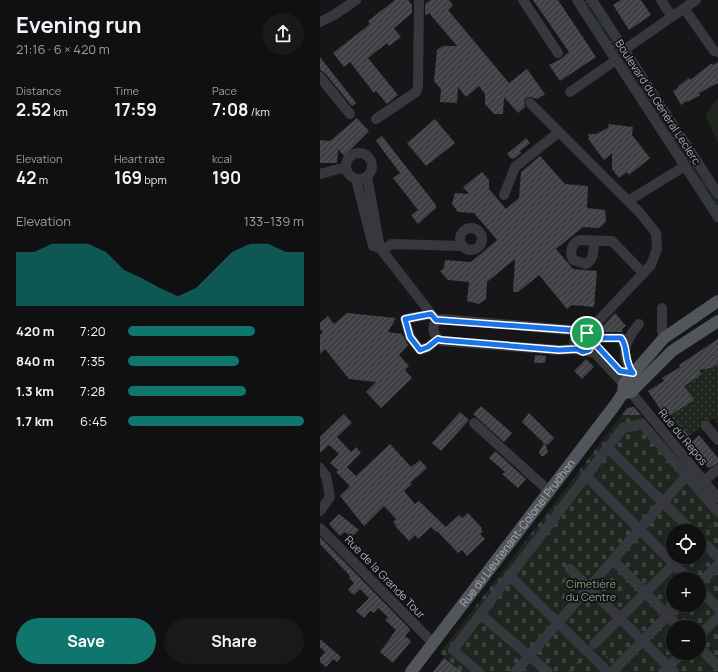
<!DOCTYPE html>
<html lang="en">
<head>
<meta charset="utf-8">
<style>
  body { margin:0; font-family:Manrope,sans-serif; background:#19191b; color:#f1f3f6; height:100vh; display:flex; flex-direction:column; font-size:15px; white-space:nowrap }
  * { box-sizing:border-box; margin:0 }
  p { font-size:13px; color:#9c9d9f }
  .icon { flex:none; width:22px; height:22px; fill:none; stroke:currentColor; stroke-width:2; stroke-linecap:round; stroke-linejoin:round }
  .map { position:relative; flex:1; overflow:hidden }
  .drawer { display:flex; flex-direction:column; background:#101012; width:320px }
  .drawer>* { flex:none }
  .tools { position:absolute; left:346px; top:524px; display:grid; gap:8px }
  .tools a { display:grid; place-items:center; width:40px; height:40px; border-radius:50%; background:#101012; box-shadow:0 2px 6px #0003,0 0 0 1px #303032; font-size:20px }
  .pin { position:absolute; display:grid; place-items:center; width:34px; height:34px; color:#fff; margin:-17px; border:2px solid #fff; border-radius:50%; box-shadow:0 1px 4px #0007 }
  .round { display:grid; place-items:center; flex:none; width:42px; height:42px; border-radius:21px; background:#19191b }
  .summary { display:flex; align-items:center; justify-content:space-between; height:68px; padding:0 16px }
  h1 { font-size:22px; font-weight:700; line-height:30px }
  .metrics { display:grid; grid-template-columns:repeat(3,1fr); gap:6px; height:68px; padding:4px 16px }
  .metrics div { display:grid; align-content:center }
  .metrics b { font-size:17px; font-weight:700 }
  .metrics small { font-size:11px; font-weight:400 }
  .metrics p { font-size:11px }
  .chart { height:112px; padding:8px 16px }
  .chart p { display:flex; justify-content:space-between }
  .chart svg { width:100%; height:72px; margin-top:4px; fill:#0f766e; opacity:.7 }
  .button { display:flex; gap:8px; margin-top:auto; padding:8px 16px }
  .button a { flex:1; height:46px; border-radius:24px; background:#0f766e; color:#fff; font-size:16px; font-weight:700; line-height:46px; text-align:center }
  .button a+a { background:#19191b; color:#f1f3f6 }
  ul { padding:0 16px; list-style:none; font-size:13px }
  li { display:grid; grid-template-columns:64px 48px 1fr; align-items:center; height:30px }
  li i { height:10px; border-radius:5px; background:#0f766e }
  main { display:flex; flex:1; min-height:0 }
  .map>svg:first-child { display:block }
  .grass { fill:url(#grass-dots) }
  .cemetery { fill:url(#cemetery-stones); fill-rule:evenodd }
  .park { fill:#1e261f }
  .building { fill:url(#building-hatch) }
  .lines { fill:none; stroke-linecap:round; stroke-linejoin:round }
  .path { stroke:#3d3f44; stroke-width:1.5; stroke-dasharray:2 3; stroke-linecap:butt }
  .minor { stroke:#37383d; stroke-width:10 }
  .major { stroke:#53555c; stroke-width:12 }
  .route-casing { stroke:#fff; stroke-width:8 }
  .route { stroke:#1a73e8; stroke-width:5 }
  .labels { text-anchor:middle; stroke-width:3.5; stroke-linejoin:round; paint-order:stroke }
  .street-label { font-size:11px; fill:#a8adb8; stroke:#111113 }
  .park-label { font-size:11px; fill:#7fa381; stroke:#111113 }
</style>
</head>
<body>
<main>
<section class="drawer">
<div class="summary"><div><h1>Evening run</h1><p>21:16 · 6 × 420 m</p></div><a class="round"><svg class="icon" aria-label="share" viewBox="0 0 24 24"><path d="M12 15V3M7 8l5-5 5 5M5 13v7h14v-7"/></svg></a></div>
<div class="metrics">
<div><p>Distance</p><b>2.52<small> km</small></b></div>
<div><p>Time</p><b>17:59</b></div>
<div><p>Pace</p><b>7:08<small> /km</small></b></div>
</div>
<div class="metrics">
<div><p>Elevation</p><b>42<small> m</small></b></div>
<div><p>Heart rate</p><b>169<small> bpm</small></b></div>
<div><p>kcal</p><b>190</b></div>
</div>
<div class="chart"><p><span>Elevation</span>133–139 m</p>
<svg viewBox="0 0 160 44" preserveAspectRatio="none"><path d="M0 44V11L10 11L20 6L30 6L40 6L50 11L60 22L70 27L80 33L90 38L100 33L110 22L120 11L130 6L140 6L150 11L160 11V44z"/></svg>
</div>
<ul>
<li><b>420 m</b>7:20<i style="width:72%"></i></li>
<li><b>840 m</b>7:35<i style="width:63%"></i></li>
<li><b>1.3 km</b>7:28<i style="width:67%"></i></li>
<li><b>1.7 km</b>6:45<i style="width:100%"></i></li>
</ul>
<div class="button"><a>Save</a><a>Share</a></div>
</section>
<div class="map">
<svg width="398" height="672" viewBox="0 0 398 672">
  <defs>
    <pattern id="grass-dots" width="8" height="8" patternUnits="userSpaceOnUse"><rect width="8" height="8" fill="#1e261f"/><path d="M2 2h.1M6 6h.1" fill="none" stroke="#3c433d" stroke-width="1.8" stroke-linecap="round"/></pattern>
    <pattern id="cemetery-stones" width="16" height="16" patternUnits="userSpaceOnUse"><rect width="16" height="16" fill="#1e261f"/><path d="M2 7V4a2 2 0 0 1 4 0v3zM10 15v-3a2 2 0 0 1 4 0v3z" fill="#3c433d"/></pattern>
    <pattern id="building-hatch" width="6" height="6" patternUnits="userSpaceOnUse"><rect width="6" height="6" fill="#404145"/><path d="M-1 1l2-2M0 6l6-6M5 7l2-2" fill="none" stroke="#595a5e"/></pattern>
  </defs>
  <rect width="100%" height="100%" fill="#161618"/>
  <path class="grass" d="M260 0H268L398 199V212Z
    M398 364V423L394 418 369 436 360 426 358 427 350 416 373 400 363 384 370 382 382 374 381 372 383 370 391 368Z"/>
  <path class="cemetery" d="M314 407 398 505V672H142L120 653 307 408ZM353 531H379V557H353ZM353 579H379V605H353ZM353 627H379V653H353Z"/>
  <path class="park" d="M398 98V143L385 115Z"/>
  <path class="building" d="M75 0H88L92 5V13L74 28 81 37 69 46 67 43 48 58 78 95 67 104 56 91 54 93 30 62 24 67 13 53 50 24 48 21Z
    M111 0H129L133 5 128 10 189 83 207 69 225 94 217 99 211 97 206 98 204 102 205 107 198 113 184 97 183 114H174L165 104V94L159 86 146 97 138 87 137 103 120 102 121 89 114 81 117 50 123 46H137L109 13 107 15 105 14V4Z
    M213 0H238L276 57 240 81 229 65 241 59 249 52Z
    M301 0H321L331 15 309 30 293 5Z
    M0 57 36 103 32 106 5 73 0 70Z
    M398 62V83L379 93 380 95 368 102 367 101 361 105 353 91 359 87 358 86 369 78 370 80 392 63 393 65Z
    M37 118 49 131 24 156 18 149 17 163H0V140L10 141Z
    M115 119 135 143 106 166 87 143Z
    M289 124 313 127 312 135 330 158 309 175 307 172 299 178 292 169V153L284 160 269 140 268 134H276L288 128Z
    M62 136 116 205V208L98 224 91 215 98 210 73 178 80 173 56 141Z
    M206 138 210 143 200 151 201 153 194 159 191 158 187 154Z
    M220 156 245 184 268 186 267 208 285 210 286 222 279 228 263 227 236 249 253 269 277 271 274 307 252 305 247 309 219 275 198 292H193L195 259 167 282 166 299 159 304 147 301 149 282 128 280 120 271 124 268 125 260 151 262 177 240 154 213 138 212 132 204 135 193 149 194 143 187 162 172 169 180V189L186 209 199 198 201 172Z
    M27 313 76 318 68 332 82 334 88 345 79 355 89 366 85 370 92 378 61 408 46 392 56 382 29 379 5 349 0 354V335L3 332 0 329V323L8 316 14 324Z
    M295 313 306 326 302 329 303 332H283L280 329Z
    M398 339V364L391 368 379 370 382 374 364 386 374 400 346 418 328 391 344 381 342 378 360 367 359 365Z
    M215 355 226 356 225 363H214Z
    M266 359 274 367 262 379 254 371Z
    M161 406 192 433 184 442 153 414Z
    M314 407 321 415H302L307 408Z
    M140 412 149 420 121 451 112 443Z
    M209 413 234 438 227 445 225 443 228 452 224 456H221L219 452 224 443 202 422Z
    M24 414 32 423 17 437 31 452 36 447 41 453 27 467 36 476 70 444 91 467 100 460 107 468 90 483 92 484 84 491 95 504 99 501 126 527 139 515 142 518 148 513 162 528 161 529 163 532 160 534 165 539 147 556 142 550 138 553 117 531 116 532 111 527 98 539 95 535 89 541 75 526 76 525 73 522 76 519 64 506 44 526 20 496 30 486 16 472 18 470 10 463 19 454 9 445 0 453V437Z
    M359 424 373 441 379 435 398 458V463L389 468 383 462 385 460 377 451 375 452 365 441 363 442Z
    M175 451 206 479 198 488 182 474 185 472 169 458Z
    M19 514 39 530 31 538 25 532 20 536 9 524Z
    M0 537 89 628 90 630 85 636 91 641 73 663 60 652 76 630 65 620 68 617 58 608 54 613 50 611 44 618 36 611 49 598 40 589 34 595 28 590 34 583 29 578 30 576 0 544Z
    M0 639 21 657 17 662 13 659 6 667 0 662V658L5 652 0 647Z
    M124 658 142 672H113Z"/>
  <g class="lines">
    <path class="path" d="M386 531 396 521
      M283 653 291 661
      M250 672 261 659"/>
    <path class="minor" d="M203 0 238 53
      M257 0 398 217
      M272 0 398 194
      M341 0 352 17
      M364 8 394 51 398 52
      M0 22 14 15 36 0
      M304 50 376 0
      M0 77 30 114
      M250 92 296 60
      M210 103 320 213 336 233 337 249 331 265 267 333
      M56 119 96 92 98 87 99 0
      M26 166a13 13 0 1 1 26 0a13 13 0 1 1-26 0Z
      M0 174 26 167
      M36 179 53 246 60 248 47 176
      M184 195 195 167 239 132
      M308 201 365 166
      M140 239a11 11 0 1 1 22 0a11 11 0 1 1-22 0Z
      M274 241C273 250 275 259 266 264L253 260C249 252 252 242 260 240L292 241 323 273
      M60 248 116 320
      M62 250 72 244 142 246
      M342 308V331L344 338
      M111 314 85 319 90 337 100 350 108 347 118 339
      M254 342a9 9 0 1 1 18 0a9 9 0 1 1-18 0Z
      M272 338H301L305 347
      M257 349 239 350 121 341C113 335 111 328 116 320L122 319 251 330 259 333
      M266 351 275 353 304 384 398 498
      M318 378C298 359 303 343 319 324
      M154 423 229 491
      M386 426 398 440
      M287 447 372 531
      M0 468 6 476 10 497 0 511
      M265 475 369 579
      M384 481 398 469
      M0 528 113 643
      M379 538 398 557
      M293 560 359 627
      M250 569 354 672
      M189 575 288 672
      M379 584 398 565
      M379 589 398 608
      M160 614 228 672
      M379 636 398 617
      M274 644 361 557
      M379 647 398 666
      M159 672 133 650 303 428 322 424 398 512
      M195 672 367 475
      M292 672 358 605
      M343 672 362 653"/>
    <g class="major">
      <path d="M303 393 311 392 352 351 398 321"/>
      <path id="s1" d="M91 672 295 405 303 393 304 384 344 338 398 301"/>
    </g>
  </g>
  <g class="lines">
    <g class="route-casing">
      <path id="route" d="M111 314 116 320 251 330 259 333H267L272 338H301C309 348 303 360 313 373L300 371 277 346 272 344 269 350 263 352 257 349 239 350 121 340 118 339 108 347 100 350 90 337 85 319Z"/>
    </g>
    <use href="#route" class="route"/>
  </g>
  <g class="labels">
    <g class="street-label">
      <text transform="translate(338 102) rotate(57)" y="4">Boulevard du Général Leclerc</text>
      <text transform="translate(363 437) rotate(50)" y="4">Rue du Repos</text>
      <text dy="4" stroke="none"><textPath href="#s1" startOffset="175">Rue du Lieutenant-Colonel Prudhon</textPath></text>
      <text transform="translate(65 577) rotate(46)" y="4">Rue de la Grande Tour</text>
    </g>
    <g class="park-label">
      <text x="271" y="588">Cimetière<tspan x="271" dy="13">du Centre</tspan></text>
    </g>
  </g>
</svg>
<div class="tools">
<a><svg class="icon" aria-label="locate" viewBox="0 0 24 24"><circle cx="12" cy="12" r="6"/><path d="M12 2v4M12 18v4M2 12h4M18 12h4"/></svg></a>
<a>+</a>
<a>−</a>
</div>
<div class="pin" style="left:267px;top:333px;background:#1e9e55"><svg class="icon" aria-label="arrive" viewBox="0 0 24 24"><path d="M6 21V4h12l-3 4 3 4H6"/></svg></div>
</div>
</main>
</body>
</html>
